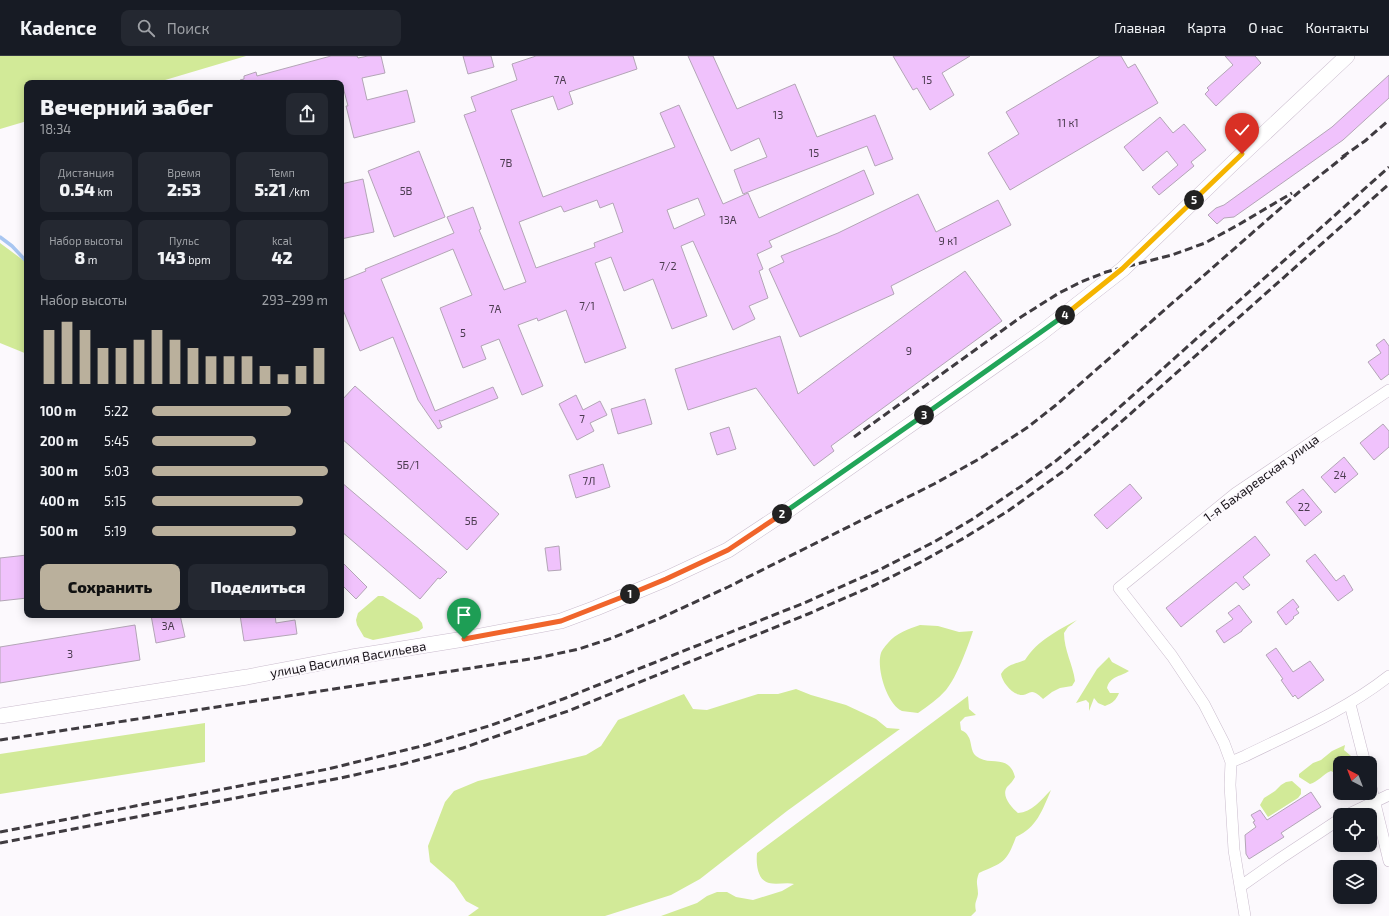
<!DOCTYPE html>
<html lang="ru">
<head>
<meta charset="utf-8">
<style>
  body { margin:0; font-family:"Exo 2",sans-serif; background:#242831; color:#f1f3f6; height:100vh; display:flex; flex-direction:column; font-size:15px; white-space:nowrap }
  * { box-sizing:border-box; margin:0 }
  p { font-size:13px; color:#9ea1a6 }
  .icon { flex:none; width:22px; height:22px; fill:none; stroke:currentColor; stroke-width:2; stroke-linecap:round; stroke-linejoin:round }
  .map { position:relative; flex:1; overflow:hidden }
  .panel { position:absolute; left:24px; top:24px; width:320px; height:538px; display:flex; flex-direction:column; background:#171b24; border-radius:8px; box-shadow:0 2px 10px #0003 }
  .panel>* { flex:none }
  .needle { width:26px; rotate:318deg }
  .buttons { position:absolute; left:1333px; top:700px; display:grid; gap:8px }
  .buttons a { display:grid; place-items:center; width:44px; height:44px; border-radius:8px; background:#171b24; box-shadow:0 2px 10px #0003; font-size:20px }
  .pin { position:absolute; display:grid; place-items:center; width:34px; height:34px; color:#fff; margin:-41px -17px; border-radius:50% 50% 50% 0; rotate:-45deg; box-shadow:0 0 4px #0007 }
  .pin .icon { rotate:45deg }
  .km { position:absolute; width:20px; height:20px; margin:-10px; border-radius:50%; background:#222; color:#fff; font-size:11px; line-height:20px; text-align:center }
  .round { display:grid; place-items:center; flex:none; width:42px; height:42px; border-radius:8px; background:#242831 }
  .head { display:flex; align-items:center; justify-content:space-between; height:68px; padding:0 16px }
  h1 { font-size:22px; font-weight:800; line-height:30px }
  .stats { display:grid; grid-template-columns:repeat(3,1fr); gap:6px; height:68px; padding:4px 16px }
  .stats div { display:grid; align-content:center; border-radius:8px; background:#242831; text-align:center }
  .stats b { font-size:17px; font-weight:800 }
  .stats small { font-size:11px; font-weight:400 }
  .stats p { font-size:11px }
  .chart { height:112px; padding:8px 16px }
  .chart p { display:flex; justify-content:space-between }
  .chart svg { width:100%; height:72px; margin-top:4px; stroke:#bab09c; stroke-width:6 }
  .button { display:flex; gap:8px; margin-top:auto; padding:8px 16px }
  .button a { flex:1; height:46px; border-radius:8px; background:#bab09c; color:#111; font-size:16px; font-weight:800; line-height:46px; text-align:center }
  .button a+a { background:#242831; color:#f1f3f6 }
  ul { padding:0 16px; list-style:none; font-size:13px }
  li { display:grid; grid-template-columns:64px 48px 1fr; align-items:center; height:30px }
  li i { height:10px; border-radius:5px; background:#bab09c }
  header { display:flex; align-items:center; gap:24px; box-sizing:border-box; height:56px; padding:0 20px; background:#171b24; border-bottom:1px solid #363941 }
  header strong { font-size:19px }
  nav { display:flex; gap:22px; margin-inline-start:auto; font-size:14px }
  .search { width:280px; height:36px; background:#242831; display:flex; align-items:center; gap:10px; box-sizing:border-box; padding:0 14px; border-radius:8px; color:#9ea1a6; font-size:15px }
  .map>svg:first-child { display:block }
  .green { fill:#d2ea98 }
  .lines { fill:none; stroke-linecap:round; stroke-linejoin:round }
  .stream { stroke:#a8c6f1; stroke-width:3.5 }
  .building { fill:#f0c2fc; stroke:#b3a5b6; fill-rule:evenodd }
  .minor-casing { stroke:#cabccd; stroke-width:12 }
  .secondary-casing { stroke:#cabccd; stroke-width:16 }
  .minor { stroke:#fff; stroke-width:11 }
  .secondary { stroke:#fff; stroke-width:15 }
  .rail { stroke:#3f3b40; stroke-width:3; stroke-dasharray:8 4; stroke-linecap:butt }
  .split-1-casing { stroke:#fff; stroke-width:8 }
  .split-2-casing { stroke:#fff; stroke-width:8 }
  .split-3-casing { stroke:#fff; stroke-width:8 }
  .split-4-casing { stroke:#fff; stroke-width:8 }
  .split-5-casing { stroke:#fff; stroke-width:8 }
  .split-6-casing { stroke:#fff; stroke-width:8 }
  .split-1 { stroke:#f0652b; stroke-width:5 }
  .split-2 { stroke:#f0652b; stroke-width:5 }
  .split-3 { stroke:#22a559; stroke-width:5 }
  .split-4 { stroke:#22a559; stroke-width:5 }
  .split-5 { stroke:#f5b400; stroke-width:5 }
  .split-6 { stroke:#f5b400; stroke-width:5 }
  .labels { text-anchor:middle; stroke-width:4; stroke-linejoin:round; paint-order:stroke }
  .number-label { font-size:11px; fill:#4c3c50 }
  .street-label { font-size:13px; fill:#151016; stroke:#fcf9fd }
</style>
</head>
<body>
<header>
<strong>Kadence</strong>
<div class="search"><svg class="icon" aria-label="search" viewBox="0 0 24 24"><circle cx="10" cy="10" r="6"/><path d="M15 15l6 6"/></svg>Поиск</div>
<nav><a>Главная</a><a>Карта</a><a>О нас</a><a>Контакты</a></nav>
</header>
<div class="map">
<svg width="1389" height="860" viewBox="0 0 1389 860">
  <rect width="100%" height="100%" fill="#fcf9fd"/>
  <path class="green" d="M0 0H246L155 27H27V65L0 73Z
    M0 187 27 207V298L0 287Z
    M378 540H383L418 562 422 567 423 572 419 575 373 584 364 581 357 569 356 564 358 557Z
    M1077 564 1068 571 1064 577C1064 594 1073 609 1075 625L1072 630 1060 632 1052 636 1043 643C1040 640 1036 636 1032 636 1029 636 1026 639 1023 639 1013 640 1002 626 1001 618 1007 608 1016 608 1025 604 1038 584 1057 575 1077 564Z
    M920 569 938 570 959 576 973 575C968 590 957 621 946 634 938 643 928 650 918 657 913 656 907 656 902 655 887 649 876 612 881 597 882 594 886 589 888 587 896 577 909 573 920 569Z
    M1109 601 1112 606 1129 615C1120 621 1110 620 1107 632L1110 637H1119C1116 644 1113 647 1105 650L1098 647 1094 642 1089 655V647L1086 644 1076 647 1097 613Z
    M796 633 811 639 846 649 876 663 887 672 900 673 787 755 700 823 671 839 605 860H468L479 852 466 845 454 827 430 806 428 790 445 746 454 735 478 725 586 699 601 690 618 664 684 638 693 653 707 654 758 638H778Z
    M968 640 969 653 976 659 965 661 960 666 961 674C963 675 967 677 968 680 972 685 970 695 976 700 989 711 1009 697 1015 721 1013 725 1010 728 1007 731 1001 740 1011 751 1018 757 1032 756 1041 744 1051 734 1042 755 1037 771 1016 781 1006 808 1003 806 979 817 975 827 978 829 978 838 977 845 974 846 976 855L971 860H661L697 847 707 840 717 836H727L736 841 753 844 782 835 794 828C787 826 777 829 769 827 757 824 756 807 757 797Z
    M205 667V706L0 738V698Z
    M1345 689 1344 694 1351 700 1354 707H1340V728L1335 717 1331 715C1323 718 1318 726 1310 728L1299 721V718L1313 707 1321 704 1332 695Z
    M1292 725 1301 733V738L1298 742 1268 761 1260 749 1264 742 1275 735 1281 729 1286 726Z"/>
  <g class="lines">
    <path class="stream" d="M0 181 12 190 27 206"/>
  </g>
  <path class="building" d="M331 0H357L358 2 368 0H381L385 17 362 22 367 44 407 34 415 66 354 82 346 50H348L342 27H240V24L244 23V20L256 16 257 20Z
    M463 0H491L494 11 468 18Z
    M536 0H633L637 13 569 36 573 48 558 54 553 40 511 54 543 141 675 91 660 57 679 49 723 148 748 137 759 162 864 114 874 138 769 185 772 191 757 198 763 213 759 215 768 242 749 250 755 263 733 274 693 185 681 190 707 260 672 273 653 223 624 235 611 201 595 207 626 292 585 307 566 254 538 265 537 262 518 269 543 330 522 339 499 283 481 290 486 303 463 312 440 252 472 239 453 193 381 223 435 355 493 331 498 342 441 365 439 364 442 371 438 373 418 344 393 281 360 295 341 249V225L366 215 365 213 454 177 447 161 473 151 481 173 479 174 504 234 526 226 464 59 476 55 471 41 517 24 512 8ZM698 142 705 159 674 173 667 154ZM597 144 600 152 613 147 623 176 594 187 595 191 536 212 519 166 561 150 564 156Z
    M688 0H713L737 53 795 28 817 81 875 59 893 103 875 110 867 90 743 138 734 114 767 101 759 82 731 95Z
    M893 0H970L942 17 954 39 930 54 917 32 913 34Z
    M1100 0H1121L1128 12 1135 8 1158 47 1010 134 988 97 1019 78 1006 56Z
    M1225 0H1255L1261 7 1216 50 1205 38 1209 34 1207 32 1233 9Z
    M1389 19V42L1343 84 1234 161 1224 162 1217 168 1208 159 1216 152 1224 149 1332 71Z
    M1160 61 1173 77 1184 68 1206 94 1191 106 1194 110 1159 139 1152 131 1178 109 1167 95 1143 115 1124 91Z
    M419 95 445 161 394 181 368 115Z
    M363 123 374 176 341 183V128Z
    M918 138 936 176 998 144 1011 169 891 230 894 238 800 281 769 213 784 206 781 200 838 177Z
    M965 215 1002 265 831 390 834 395 814 410 756 332 688 354 675 313 780 280 798 338Z
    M1384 283 1389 290V318L1381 324 1368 306 1381 297 1376 289Z
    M355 330 499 458 467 494 341 382V345Z
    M576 339 583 354 600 345 607 359 590 367 594 375 577 384 559 348Z
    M645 343 652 368 618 378 611 353Z
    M1383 368 1389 375V391L1374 404 1360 387Z
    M729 371 736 393 717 399 710 377Z
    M1344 401 1358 418 1335 437 1321 421Z
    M603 408 610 431 576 442 569 419Z
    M341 426 447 516 440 523 438 522 420 543 341 475Z
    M1130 428 1142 442 1107 473 1094 459Z
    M1303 433 1322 456 1305 470 1286 446Z
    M1255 480 1270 499 1243 521 1250 529 1243 534 1236 526 1181 571 1166 552Z
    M559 490 561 514 548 515 545 492Z
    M1315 498 1336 525 1344 519 1353 534 1338 545 1306 505Z
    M27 499V542L0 545V502Z
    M341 505 367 531 356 543 341 528Z
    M1293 543 1299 551 1296 553 1299 557 1293 561 1294 562 1286 569 1277 556Z
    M1239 549 1252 566 1242 574V575L1224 587 1216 575 1233 563 1228 557Z
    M151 559H180L185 581 156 587Z
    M240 559H275L276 567 295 564 297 578 244 585Z
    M135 569 140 604 0 627V591Z
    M1276 592 1293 616 1310 605 1324 624 1298 643 1295 639 1293 641 1281 624 1283 623 1266 599Z
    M1311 736 1321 751 1281 777 1284 781 1249 803 1246 798 1245 779 1256 771 1253 766 1255 765 1251 759 1260 754 1267 764Z"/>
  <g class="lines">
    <g class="minor-casing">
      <path id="minor" d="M1350 648 1365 707
        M1231 706 1245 700C1294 676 1346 654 1389 620
        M1370 727 1389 805
        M1347 759 1389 739
        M1241 830 1281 802 1340 763
        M1245 860 1234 794 1230 729 1231 706 1224 687 1204 648 1172 600 1119 532 1236 437 1389 334"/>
    </g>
    <g class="secondary-casing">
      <path id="secondary" d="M0 660 247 621 352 601 464 583 561 565 596 552 666 523 728 494 787 455 1041 277 1123 213 1234 106 1347 0"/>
    </g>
    <use href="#minor" class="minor"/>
    <use href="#secondary" class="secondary"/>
    <path class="rail" d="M1342 101 1365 85 1389 64
      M854 381 1021 261 1059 237 1081 226 1106 216 1172 199 1205 187 1238 169 1292 137
      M0 684 537 602 579 593 612 582 656 564 728 531 934 428 979 403 1028 371 1056 349 1299 136 1346 99
      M0 776 328 713 426 689 492 669 563 643 804 547 879 514 934 486 971 464 1023 429 1057 404 1112 358 1389 111
      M0 787 341 722 403 708 463 692 568 655 808 558 875 529 921 506 964 482 1008 455 1065 414 1120 367 1389 128"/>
  </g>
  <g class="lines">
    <g class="split-1-casing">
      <path id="split-1" d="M464 583 561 565 630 538"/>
    </g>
    <g class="split-2-casing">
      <path id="split-2" d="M630 538 666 523 728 494 782 458"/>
    </g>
    <g class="split-3-casing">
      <path id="split-3" d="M782 458 924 359"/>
    </g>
    <g class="split-4-casing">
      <path id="split-4" d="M924 359 1065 259"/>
    </g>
    <g class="split-5-casing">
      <path id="split-5" d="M1065 259 1122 213 1194 144"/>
    </g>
    <g class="split-6-casing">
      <path id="split-6" d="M1194 144 1242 98"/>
    </g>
    <use href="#split-1" class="split-1"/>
    <use href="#split-2" class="split-2"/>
    <use href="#split-3" class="split-3"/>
    <use href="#split-4" class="split-4"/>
    <use href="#split-5" class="split-5"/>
    <use href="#split-6" class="split-6"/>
  </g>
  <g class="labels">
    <g class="number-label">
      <text x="560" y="28">7А</text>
      <text x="927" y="28">15</text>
      <text x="778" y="63">13</text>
      <text x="1068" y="71">11 к1</text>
      <text x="814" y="101">15</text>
      <text x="506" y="111">7В</text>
      <text x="406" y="139">5В</text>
      <text x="728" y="168">13А</text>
      <text x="948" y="189">9 к1</text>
      <text x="668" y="214">7/2</text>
      <text x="587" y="254">7/1</text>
      <text x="495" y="257">7А</text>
      <text x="463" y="281">5</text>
      <text x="909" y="299">9</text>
      <text x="582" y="367">7</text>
      <text x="408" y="413">5Б/1</text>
      <text x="1340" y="423">24</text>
      <text x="589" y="429">7Л</text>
      <text x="1304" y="455">22</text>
      <text x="471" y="469">5Б</text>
      <text x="168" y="574">3А</text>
      <text x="70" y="602">3</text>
    </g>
    <g class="street-label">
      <text transform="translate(1261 422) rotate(-36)" y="5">1-я Бахаревская улица</text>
      <text transform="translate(348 603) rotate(-10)" y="5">улица Василия Васильева</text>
    </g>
  </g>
</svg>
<div class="buttons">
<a><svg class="needle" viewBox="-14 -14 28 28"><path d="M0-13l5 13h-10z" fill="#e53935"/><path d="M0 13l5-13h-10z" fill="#9ea1a6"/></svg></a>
<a><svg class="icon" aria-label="locate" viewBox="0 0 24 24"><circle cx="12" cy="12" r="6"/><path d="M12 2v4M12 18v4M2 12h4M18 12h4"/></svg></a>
<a><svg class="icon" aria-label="layers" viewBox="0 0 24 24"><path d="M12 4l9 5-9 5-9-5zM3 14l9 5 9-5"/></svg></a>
</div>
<div class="pin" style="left:464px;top:583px;background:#1e9e55"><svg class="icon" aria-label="arrive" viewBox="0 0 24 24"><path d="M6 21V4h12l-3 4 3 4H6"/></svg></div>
<div class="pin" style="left:1242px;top:98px;background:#d93025"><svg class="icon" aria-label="check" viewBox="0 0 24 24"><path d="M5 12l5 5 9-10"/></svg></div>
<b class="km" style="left:630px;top:538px">1</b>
<b class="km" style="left:782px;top:458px">2</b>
<b class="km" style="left:924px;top:359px">3</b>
<b class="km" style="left:1065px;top:259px">4</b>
<b class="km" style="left:1194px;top:144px">5</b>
<section class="panel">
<div class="head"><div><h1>Вечерний забег</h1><p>18:34</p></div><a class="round"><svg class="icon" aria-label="share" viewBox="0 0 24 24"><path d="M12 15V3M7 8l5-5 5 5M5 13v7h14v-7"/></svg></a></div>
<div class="stats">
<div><p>Дистанция</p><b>0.54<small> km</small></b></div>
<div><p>Время</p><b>2:53</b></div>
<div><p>Темп</p><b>5:21<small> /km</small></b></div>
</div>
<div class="stats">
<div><p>Набор высоты</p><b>8<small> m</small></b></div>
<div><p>Пульс</p><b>143<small> bpm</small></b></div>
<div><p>kcal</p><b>42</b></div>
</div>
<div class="chart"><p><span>Набор высоты</span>293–299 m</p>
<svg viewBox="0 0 160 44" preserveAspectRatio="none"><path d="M5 44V11M15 44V6M25 44V11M35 44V22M45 44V22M55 44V17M65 44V11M75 44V17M85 44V22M95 44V27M105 44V27M115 44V27M125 44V33M135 44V38M145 44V33M155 44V22"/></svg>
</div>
<ul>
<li><b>100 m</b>5:22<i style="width:79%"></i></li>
<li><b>200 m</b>5:45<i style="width:59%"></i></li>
<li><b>300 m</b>5:03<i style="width:100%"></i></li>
<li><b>400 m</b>5:15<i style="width:86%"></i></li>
<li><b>500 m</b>5:19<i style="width:82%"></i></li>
</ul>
<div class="button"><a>Сохранить</a><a>Поделиться</a></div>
</section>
</div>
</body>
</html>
